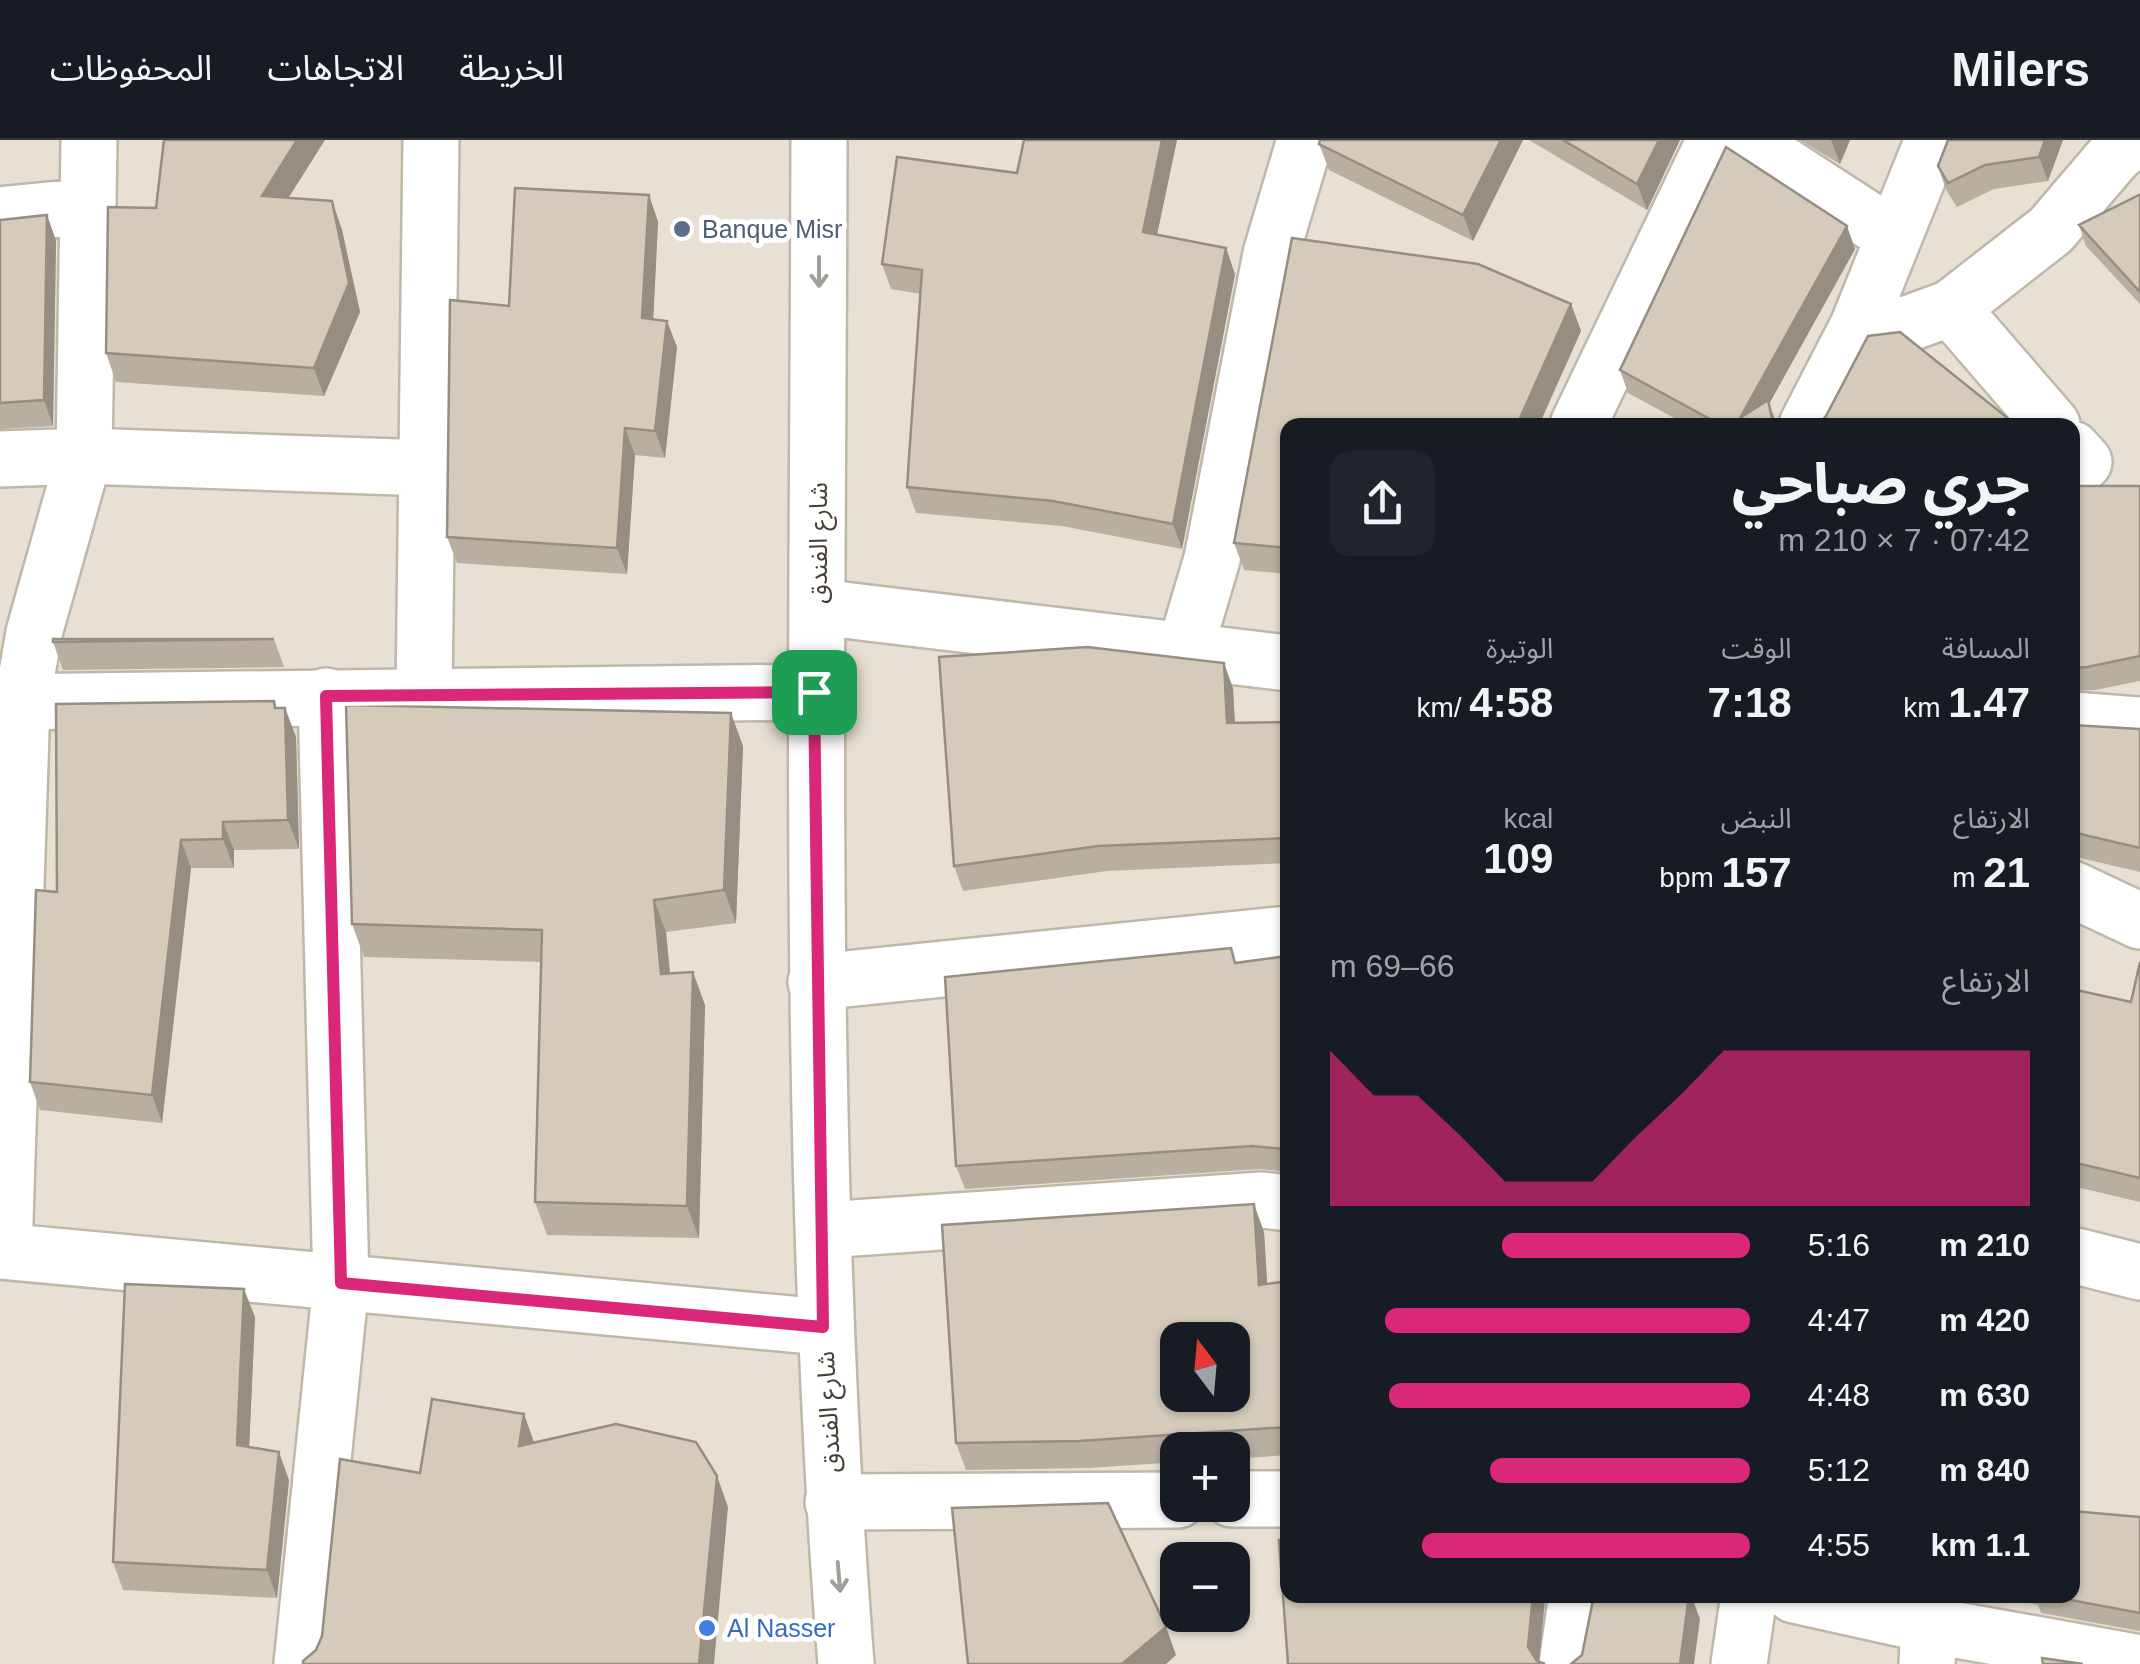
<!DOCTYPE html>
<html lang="ar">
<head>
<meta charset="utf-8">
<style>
  body { margin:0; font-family:Helvetica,"Noto Sans Arabic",sans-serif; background:#20242c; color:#f1f3f6; direction:rtl; height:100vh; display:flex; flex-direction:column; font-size:38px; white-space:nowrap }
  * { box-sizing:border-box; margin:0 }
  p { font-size:32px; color:#9ea1a6 }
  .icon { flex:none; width:55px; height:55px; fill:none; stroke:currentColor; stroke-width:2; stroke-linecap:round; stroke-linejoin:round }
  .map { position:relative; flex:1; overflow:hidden; direction:ltr }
  .drawer { position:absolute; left:1280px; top:278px; width:800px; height:1185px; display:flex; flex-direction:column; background:#171b24; border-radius:20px; box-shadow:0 2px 8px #0004; direction:rtl }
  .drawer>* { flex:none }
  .needle { width:65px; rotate:344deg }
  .buttons { position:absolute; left:1160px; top:1182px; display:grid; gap:20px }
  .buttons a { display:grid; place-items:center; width:90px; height:90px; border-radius:20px; background:#171b24; box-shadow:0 2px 8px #0004; font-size:50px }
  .pin { position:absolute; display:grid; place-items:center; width:85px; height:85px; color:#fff; margin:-42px; border-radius:20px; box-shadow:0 5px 15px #0006 }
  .round { display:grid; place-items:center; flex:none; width:105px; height:105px; border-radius:20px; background:#20242c }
  .summary { display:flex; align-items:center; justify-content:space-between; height:170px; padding:0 50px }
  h1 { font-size:55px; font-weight:800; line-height:75px }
  .figures { display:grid; grid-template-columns:repeat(3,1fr); gap:15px; height:170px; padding:10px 50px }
  .figures div { display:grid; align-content:center }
  .figures b { font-size:42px; font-weight:800 }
  .figures small { font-size:28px; font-weight:400 }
  .figures p { font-size:28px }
  .chart { height:280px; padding:20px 50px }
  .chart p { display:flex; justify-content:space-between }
  .chart svg { width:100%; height:180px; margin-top:10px; fill:#db2777; opacity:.7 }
  ul { padding:0 50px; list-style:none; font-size:32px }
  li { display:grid; grid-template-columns:160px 120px 1fr; align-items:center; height:75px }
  li i { height:25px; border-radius:12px; background:#db2777 }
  header { display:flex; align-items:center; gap:60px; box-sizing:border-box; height:140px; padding:0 50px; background:#171b24; border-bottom:2px solid #363941 }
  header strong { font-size:48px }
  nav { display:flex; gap:55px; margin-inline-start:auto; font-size:35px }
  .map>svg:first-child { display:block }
  .residential { fill:#e8e1d3; fill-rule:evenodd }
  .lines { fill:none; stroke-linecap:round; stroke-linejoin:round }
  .minor-casing { stroke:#bfb7a8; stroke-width:60 }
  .tertiary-casing { stroke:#bfb7a8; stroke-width:60 }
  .minor { stroke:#fff; stroke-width:55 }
  .tertiary { stroke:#fff; stroke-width:55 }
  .wall { fill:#b8afa0 }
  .shaded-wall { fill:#968e82 }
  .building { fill:#d6cbba; stroke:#968e82; stroke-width:2.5; fill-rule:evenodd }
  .oneway { stroke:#a29f9a }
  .route-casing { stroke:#fff; stroke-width:20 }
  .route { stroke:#db2777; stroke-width:12 }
  .service-dot { fill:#5c6f8a; stroke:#fff; stroke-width:4 }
  .shop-dot { fill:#3f7fe0; stroke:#fff; stroke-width:4 }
  .labels { text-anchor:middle; stroke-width:10; stroke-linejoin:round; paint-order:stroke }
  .service-label { font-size:25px; fill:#4e5e75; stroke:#fff; text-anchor:start }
  .street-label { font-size:25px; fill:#463f35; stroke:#fff }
  .shop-label { font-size:25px; fill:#366cbe; stroke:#fff; text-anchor:start }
</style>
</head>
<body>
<header>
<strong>Milers</strong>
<nav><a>الخريطة</a><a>الاتجاهات</a><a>المحفوظات</a></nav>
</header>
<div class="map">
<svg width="2140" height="1524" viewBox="0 0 2140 1524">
  <rect width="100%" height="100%" fill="#f4efe6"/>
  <path class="residential" d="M0 0H2140V1524H0ZM1288 285H2072V1455H1288ZM1178 1200H1232V1255H1178ZM1178 1310H1232V1365H1178ZM1178 1420H1232V1475H1178Z"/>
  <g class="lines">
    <g class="minor-casing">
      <path id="minor" d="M1745 0 1893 96
        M0 75 88 66
        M1951 168 2052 285
        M1858 186 1933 0
        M1578 285 1715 0
        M1807 285 1858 186 1907 184 1951 168 2051 90 2115 15 2133 0
        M2072 309 2084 322
        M0 319 84 316 427 328
        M818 467 1288 523
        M1185 510 1212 419 1271 114 1305 0
        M424 555 431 0
        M0 562 814 552
        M2072 580 2140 585
        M2072 749 2140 781
        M816 842 1288 794
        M824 1090 1262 1060 1288 1063
        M0 1111 823 1187
        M4 1111 22 562 34 493 84 316 89 0
        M2072 1115 2140 1132
        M1232 1359H1288
        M833 1362 1178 1360
        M1794 1455 1929 1485
        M302 1524 341 1143 326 556
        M1567 1524 1577 1455
        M1739 1524 1749 1455
        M1927 1524 1929 1485 2140 1523"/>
    </g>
    <g class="tertiary-casing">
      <path id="tertiary" d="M819 0C818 508 806 1017 846 1524"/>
    </g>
    <use href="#minor" class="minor"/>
    <use href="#tertiary" class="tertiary"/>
  </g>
  <path class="wall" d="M1177 0 1157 95 1235 134 1182 409 1062 386 916 373 907 347 921 154 891 149 882 124 1017 33Z
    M1523 0 1473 101 1329 30 1319 4Z
    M1529 0H1680L1647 70Z
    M1800 0H1850L1840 24Z
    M2063 0 2048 41 1994 49 1957 67 1946 50 1938 26Z
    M649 55 658 82 653 179 677 207 665 318 635 315 627 434 457 423 447 397 509 166Z
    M2140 56V164L2086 106 2079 85Z
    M289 58 332 61 342 90 360 172 324 256 116 242 106 213 156 68Z
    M47 75 56 101 53 286 0 289V80Z
    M1292 98 1478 124 1571 164 1581 191 1539 285H1288V434L1244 430 1234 403Z
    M1855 109 1769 264 1776 282 1779 285H1687L1628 253 1620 230Z
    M2072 346H2140V541L2095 550 2072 551Z
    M274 499 284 527 63 530 53 502Z
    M1233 548 1235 583 1288 582V723L1107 731 963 751 954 726Z
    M274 561 277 568H285L296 597 299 709 234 710V728H191L162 983 40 970 30 942 57 752Z
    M2072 585 2140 589V732L2072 716Z
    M743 606 736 783 666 792 670 833 705 865 699 1098 547 1095 535 1062 541 822 364 817 352 784Z
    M1288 816V1032L1260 1029 965 1049 956 1026 1237 822Z
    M2140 822V1062L2072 1046V849L2131 862Z
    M1264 1092 1267 1144 1288 1141V1315L1232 1319V1310H1178V1322L1089 1328 966 1330 956 1303Z
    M255 1177 249 1307 289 1340 277 1458 123 1450 113 1422Z
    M2140 1377V1491L2041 1473 2038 1465 1995 1455H2072Z"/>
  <path class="shaded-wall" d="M297 0H325L272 84 262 56Z
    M1162 0H1177L1152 118 1143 92Z
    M1501 0H1523L1473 101 1463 75Z
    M1659 0H1680L1647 70 1637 44Z
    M1831 0H1850L1840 24Z
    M2045 0H2063L2048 41 2039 17Z
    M649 55 658 82 652 205 642 178Z
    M332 61 342 90 360 172 324 256 314 228Z
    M47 75 56 101 53 286 44 260Z
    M1847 86 1855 109 1769 264 1777 285 1740 278Z
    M1226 108 1235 134 1182 409 1173 384Z
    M1571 164 1581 191 1539 285H1517Z
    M667 181 677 207 665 318 655 291Z
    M625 288 635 315 627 434 617 408Z
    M1224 523 1233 548 1236 608 1227 583Z
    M285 568 296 597 299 709 288 680Z
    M731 573 743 606 736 783 724 750Z
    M223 682 234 710V728L223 699Z
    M181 700 191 728 162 983 152 955Z
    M654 760 666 792 673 867 661 834Z
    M693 832 705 865 699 1098 687 1066Z
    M1254 1064 1264 1092 1269 1172 1259 1145Z
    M244 1149 255 1177 248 1333 237 1305Z
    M524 1274 535 1305 519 1306Z
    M279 1312 289 1340 277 1458 267 1430Z
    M717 1336 728 1367 714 1524H699Z
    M1533 1455H1543L1545 1459 1539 1524 1528 1507Z
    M1689 1455H1691L1700 1479 1694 1524H1680Z
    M1166 1487 1176 1515 1166 1524H1122Z"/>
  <path class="building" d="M164 0H297L262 56 332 61 349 143 314 228 106 213 108 67 156 68Z
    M1024 0H1162L1143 92 1226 108 1173 384 1053 361 907 347 922 130 882 124 897 17 1017 33Z
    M1320 0H1501L1463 75 1319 4Z
    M1563 0H1659L1637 44Z
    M1948 0H2045L2039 17 1985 25 1948 43 1938 26Z
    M1726 7 1847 86 1740 278 1768 260 1772 278 1779 285H1721L1620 230Z
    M515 48 649 55 642 178 667 181 655 291 625 288 617 408 447 397 450 160 509 166Z
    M2139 55 2140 56V152L2079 85Z
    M47 75 44 260 0 263V80Z
    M1292 98 1478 124 1571 164 1517 285H1288V408L1234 403Z
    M1900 192 2010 280 2005 285H1818L1826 276 1868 196Z
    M2072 346H2140V516L2087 527 2072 528Z
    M53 499H274L53 502Z
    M1087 507 1224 523 1227 583 1288 582V698L1098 706 954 726 939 517Z
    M274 561 275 568H285L288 680 223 682V699L181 700 152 955 30 942 36 750 57 752 56 564Z
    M346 565 731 573 724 750 654 760 661 834 693 832 687 1066 535 1062 542 790 352 784Z
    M2072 585 2140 589V708L2072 692Z
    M1231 808 1235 823 1288 816V1011L1283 1009 1252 1006 956 1026 945 837Z
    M2140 822V1038L2072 1022V849L2131 862Z
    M1254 1064 1259 1145 1288 1141V1287L1079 1301 956 1303 942 1085ZM1178 1200H1232V1255H1178Z
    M125 1144 244 1149 237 1305 279 1312 267 1430 113 1422Z
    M432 1259 524 1274 519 1306 616 1284 696 1302 717 1336 699 1524H303V1521L316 1510 322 1496 340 1319 420 1333Z
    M1108 1363 1166 1487 1122 1524H968L952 1368Z
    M2072 1371 2140 1377V1473L2044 1455H2072Z
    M1279 1400H1288V1455H1533L1528 1507 1537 1521 1545 1524H1288Z
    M1594 1455H1689L1680 1524H1571L1582 1515Z
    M2042 1518 2083 1524H2043Z"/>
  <defs><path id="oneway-shaft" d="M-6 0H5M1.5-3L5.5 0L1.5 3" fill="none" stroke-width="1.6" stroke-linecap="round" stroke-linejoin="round" transform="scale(2.5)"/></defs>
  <g class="oneway">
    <use href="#oneway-shaft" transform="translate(819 132) rotate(90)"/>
    <use href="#oneway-shaft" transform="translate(839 1437) rotate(85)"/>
  </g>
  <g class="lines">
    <g class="route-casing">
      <path id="route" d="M814 552 823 1187 341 1143 326 556Z"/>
    </g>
    <use href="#route" class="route"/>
  </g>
  <circle class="service-dot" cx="682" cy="89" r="10"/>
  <circle class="shop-dot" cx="707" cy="1488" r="10"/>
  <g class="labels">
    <g class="service-label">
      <text x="702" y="98">Banque Misr</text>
    </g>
    <g class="street-label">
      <text transform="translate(818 403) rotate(-90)" y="9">شارع الفندق</text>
      <text transform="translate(828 1272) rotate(-93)" y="9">شارع الفندق</text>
    </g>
    <g class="shop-label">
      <text x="727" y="1497">Al Nasser</text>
    </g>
  </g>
</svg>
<div class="buttons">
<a><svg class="needle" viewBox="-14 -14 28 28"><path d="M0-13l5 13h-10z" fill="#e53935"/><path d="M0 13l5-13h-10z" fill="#9ea1a6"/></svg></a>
<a>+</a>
<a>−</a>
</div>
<div class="pin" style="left:814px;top:552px;background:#1e9e55"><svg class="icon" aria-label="arrive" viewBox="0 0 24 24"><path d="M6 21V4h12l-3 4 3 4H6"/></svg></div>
<section class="drawer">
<div class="summary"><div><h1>جري صباحي</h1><p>07:42 · 7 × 210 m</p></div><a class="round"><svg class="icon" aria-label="share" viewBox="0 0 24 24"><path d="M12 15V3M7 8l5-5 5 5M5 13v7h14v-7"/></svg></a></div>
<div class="figures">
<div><p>المسافة</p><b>1.47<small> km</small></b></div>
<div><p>الوقت</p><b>7:18</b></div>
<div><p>الوتيرة</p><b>4:58<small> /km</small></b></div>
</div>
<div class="figures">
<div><p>الارتفاع</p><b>21<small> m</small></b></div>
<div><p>النبض</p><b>157<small> bpm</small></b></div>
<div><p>kcal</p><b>109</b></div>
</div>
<div class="chart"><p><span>الارتفاع</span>66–69 m</p>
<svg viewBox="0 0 160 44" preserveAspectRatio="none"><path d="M0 44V6L10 17L20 17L30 27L40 38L50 38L60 38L70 27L80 17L90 6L100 6L110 6L120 6L130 6L140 6L150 6L160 6V44z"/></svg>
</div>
<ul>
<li><b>210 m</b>5:16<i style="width:59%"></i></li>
<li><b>420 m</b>4:47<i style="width:87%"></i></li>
<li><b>630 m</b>4:48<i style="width:86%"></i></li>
<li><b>840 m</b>5:12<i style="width:62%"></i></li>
<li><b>1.1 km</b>4:55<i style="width:78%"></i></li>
</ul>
</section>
</div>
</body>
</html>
